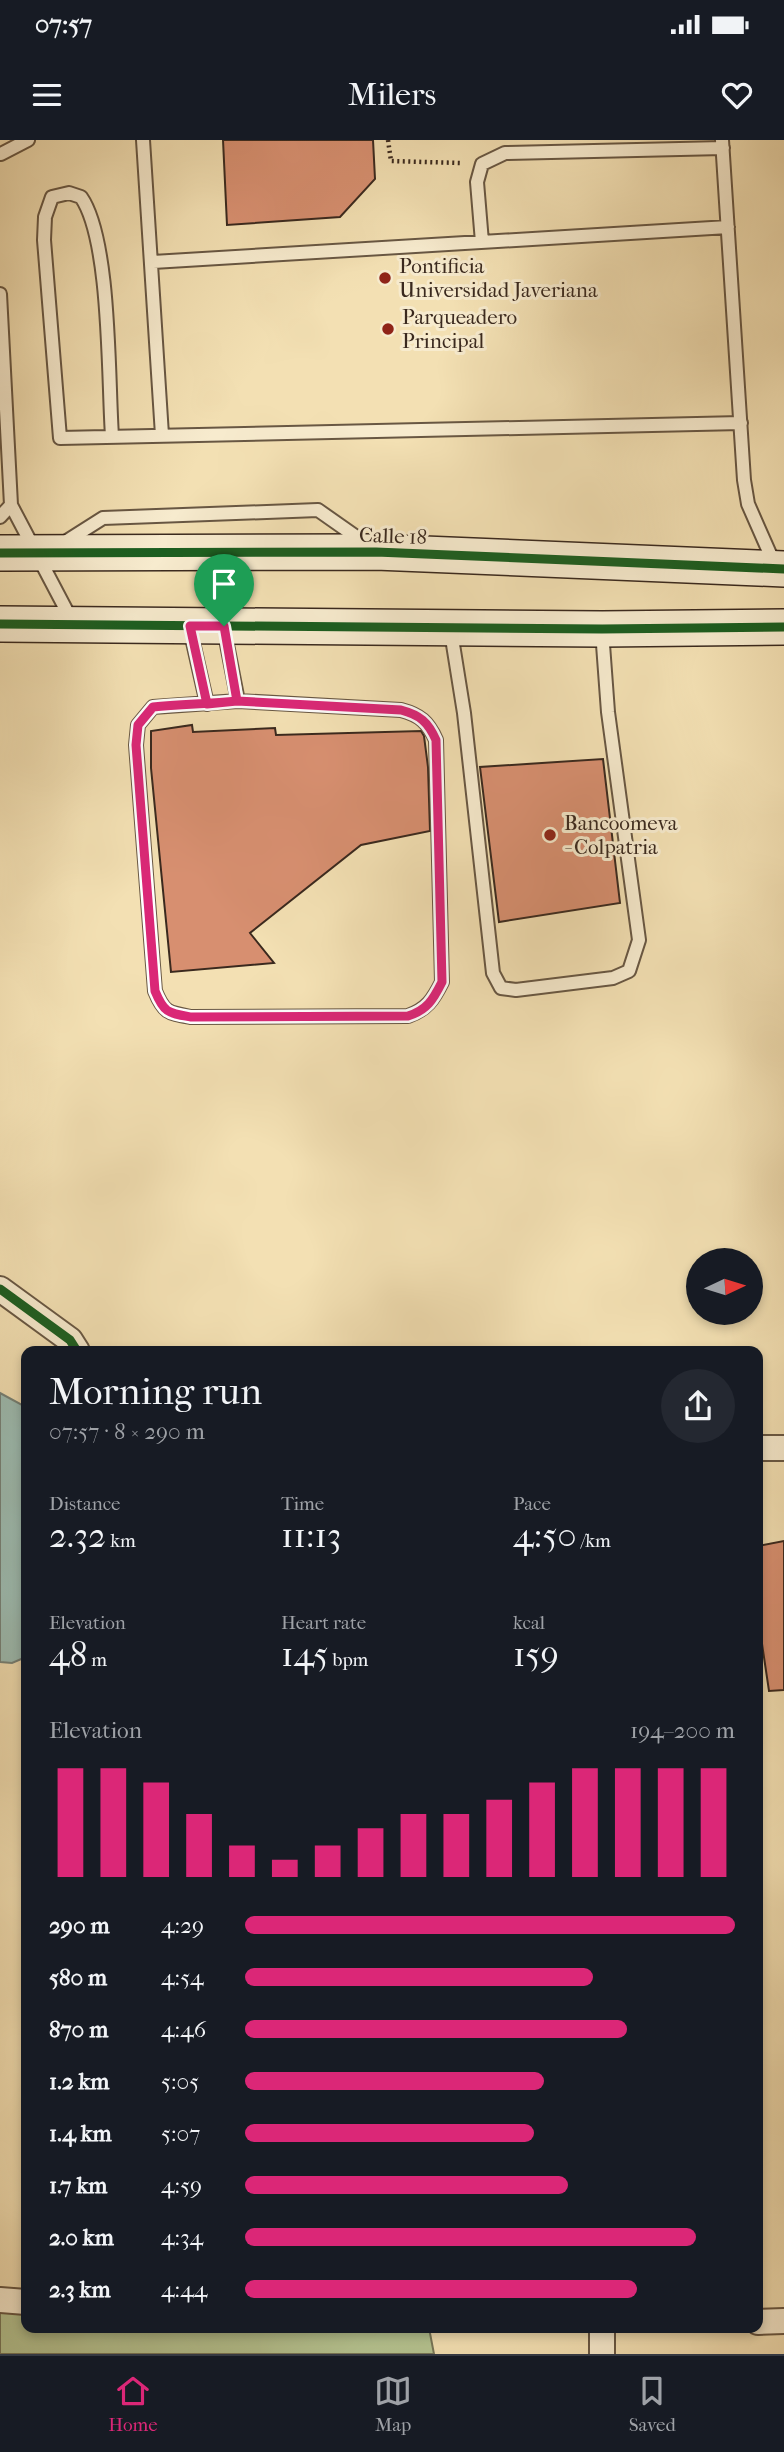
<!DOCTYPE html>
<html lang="en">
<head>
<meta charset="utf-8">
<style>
  body { margin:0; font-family:"IM FELL French Canon",serif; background:#242831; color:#f1f3f6; height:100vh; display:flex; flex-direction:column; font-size:26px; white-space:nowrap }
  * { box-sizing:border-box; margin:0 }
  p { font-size:23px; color:#9ea1a6 }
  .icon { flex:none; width:38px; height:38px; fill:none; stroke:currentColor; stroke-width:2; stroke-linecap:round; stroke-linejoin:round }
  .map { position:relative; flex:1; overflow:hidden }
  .sheet { position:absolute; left:21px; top:1206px; width:742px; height:987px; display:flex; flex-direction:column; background:#171b24; border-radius:14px; box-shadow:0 4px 10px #0003 }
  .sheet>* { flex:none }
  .needle { width:46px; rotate:86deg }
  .buttons { position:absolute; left:686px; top:1108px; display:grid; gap:14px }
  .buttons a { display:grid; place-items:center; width:77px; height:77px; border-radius:50%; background:#171b24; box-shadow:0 4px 10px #0003; font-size:35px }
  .pin { position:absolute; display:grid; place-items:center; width:60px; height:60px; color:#fff; margin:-72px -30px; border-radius:50% 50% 50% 0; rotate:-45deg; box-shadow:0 0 7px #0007 }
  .pin .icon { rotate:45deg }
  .round { display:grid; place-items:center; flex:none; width:74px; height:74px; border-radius:37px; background:#242831 }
  .headline { display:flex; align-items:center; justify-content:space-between; height:119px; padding:0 28px }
  h1 { font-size:38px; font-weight:600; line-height:52px }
  .figures { display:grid; grid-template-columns:repeat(3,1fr); gap:10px; height:119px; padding:7px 28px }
  .figures div { display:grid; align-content:center }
  .figures b { font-size:35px; font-weight:600 }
  .figures small { font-size:19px; font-weight:400 }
  .figures p { font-size:19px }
  .chart { height:196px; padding:14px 28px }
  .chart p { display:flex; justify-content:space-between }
  .chart svg { width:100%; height:126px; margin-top:7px; stroke:#db2777; stroke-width:6 }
  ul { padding:0 28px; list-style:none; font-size:23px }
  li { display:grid; grid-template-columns:112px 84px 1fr; align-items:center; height:52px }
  li i { height:18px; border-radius:9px; background:#db2777 }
  .status { display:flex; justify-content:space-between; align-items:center; height:49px; padding:0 35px; background:#171b24; direction:ltr }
  .status svg { height:19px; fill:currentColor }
  header { display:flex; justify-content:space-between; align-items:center; height:91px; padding:0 28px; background:#171b24; font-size:32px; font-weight:600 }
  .dock { display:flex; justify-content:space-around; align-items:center; height:98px; border-top:2px solid #363941; background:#171b24; font-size:19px; color:#9ea1a6 }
  .dock a { display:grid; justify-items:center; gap:4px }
  .dock .active { color:#db2777 }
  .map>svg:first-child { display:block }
  .green { fill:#b4c391; stroke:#777658; stroke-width:2 }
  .water { fill:#9cbcb2; stroke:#758177; stroke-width:2 }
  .building { fill:#d78f70; stroke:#3a291e; stroke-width:2 }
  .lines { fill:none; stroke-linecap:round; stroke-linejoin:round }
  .lane-casing { stroke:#685743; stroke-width:16 }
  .street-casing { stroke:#685743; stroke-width:28 }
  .secondary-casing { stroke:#3a291e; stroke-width:38 }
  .path { stroke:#3a291e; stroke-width:4.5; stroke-dasharray:2 3.5; stroke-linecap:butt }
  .lane { stroke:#f7ebce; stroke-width:12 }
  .street { stroke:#f7ebce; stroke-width:24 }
  .secondary { stroke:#f7ebce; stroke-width:35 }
  .cycleway-casing { stroke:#f7ebce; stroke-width:13 }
  .cycleway { stroke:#1b5e20; stroke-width:9 }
  .route-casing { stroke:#fff; stroke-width:14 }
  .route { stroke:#db2777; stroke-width:9 }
  .poi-dot { fill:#8f2418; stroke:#f7ebce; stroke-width:2.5 }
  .labels { text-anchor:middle; stroke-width:6; stroke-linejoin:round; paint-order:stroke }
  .poi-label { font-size:21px; fill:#3a291e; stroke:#f7ebce; text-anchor:start }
  .street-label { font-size:21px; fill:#3a291e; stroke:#f7ebce }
</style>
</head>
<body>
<div class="status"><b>07:57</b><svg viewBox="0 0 49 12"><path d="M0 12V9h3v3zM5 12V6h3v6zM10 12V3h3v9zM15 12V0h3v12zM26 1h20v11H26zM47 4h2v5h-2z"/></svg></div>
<header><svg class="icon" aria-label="menu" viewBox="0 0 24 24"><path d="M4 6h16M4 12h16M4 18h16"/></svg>Milers<svg class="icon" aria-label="heart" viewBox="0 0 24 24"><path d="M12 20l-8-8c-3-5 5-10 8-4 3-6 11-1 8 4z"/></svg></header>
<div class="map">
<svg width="784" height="2214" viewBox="0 0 784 2214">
  <rect width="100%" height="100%" fill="#f3e0b3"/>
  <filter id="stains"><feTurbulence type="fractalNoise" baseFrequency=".00286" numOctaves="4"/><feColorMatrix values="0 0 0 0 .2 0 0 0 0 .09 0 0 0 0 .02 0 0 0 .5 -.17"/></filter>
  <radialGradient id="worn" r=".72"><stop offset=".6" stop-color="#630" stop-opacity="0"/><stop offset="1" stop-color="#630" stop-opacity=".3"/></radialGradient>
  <path class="green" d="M0 2160 26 2162V2188H429L434 2214H0Z"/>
  <path class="water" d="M0 1253 26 1267V1517L12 1523 0 1522Z"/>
  <path class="building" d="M223 0H373L375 39 340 77 227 85Z
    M192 585 193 592 275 588 276 595 421 591 424 596 428 627 430 691 361 705 250 793 274 823 171 832 151 628V591Z
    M603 619 620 763 499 782 480 627Z
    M784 1401V1550L769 1551 758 1477V1406Z"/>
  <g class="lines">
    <g class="lane-casing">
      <path id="lane" d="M143 0 162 295
        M722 0 744 340 748 364 774 423
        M1 14 28 0
        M482 102 477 42 482 24 505 13 723 8
        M153 122 728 87
        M0 154 11 365 72 481
        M112 296C108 240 111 100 81 57L69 53 52 57 45 77 44 100 60 298 741 283
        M0 377 11 365
        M62 404 103 378 318 370 365 403
        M190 489 207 564
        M224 489 238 561
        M451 492 464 573 493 833 501 848 516 850 613 838 629 831 639 800 608 572 602 491
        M238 561 401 570C420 575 428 582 436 600L442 842C433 860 427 869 408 876L191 877C168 873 164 873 155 851L136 605 138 585 153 567Z"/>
    </g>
    <g class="street-casing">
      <path id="street" d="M0 1149 70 1200 77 1211
        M758 1308H784
        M0 2160 26 2162
        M758 2182 784 2181
        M602 2188V2214"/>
    </g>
    <g class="secondary-casing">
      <path id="secondary" d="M0 413 376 412 784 429
        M0 484 602 489 784 487"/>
    </g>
    <path class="path" d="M388 0 391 21 460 23"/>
    <use href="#lane" class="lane"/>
    <use href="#street" class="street"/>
    <use href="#secondary" class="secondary"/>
    <g class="cycleway-casing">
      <path id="cycleway" d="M0 413 376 412 784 429
        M0 484 602 489 784 487
        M0 1149 70 1200 77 1211"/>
    </g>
    <use href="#cycleway" class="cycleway"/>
  </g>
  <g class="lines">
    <g class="route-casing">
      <path id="route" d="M224 486 237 561C209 564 181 564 153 567L138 585 136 605 155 851C164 873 168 873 191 877L408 876C427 870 433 860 442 842L436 600C428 582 420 575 401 570L237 561 207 564 190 486H224"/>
    </g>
    <use href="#route" class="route"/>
  </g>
  <g class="poi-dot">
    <circle cx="385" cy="138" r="7"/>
    <circle cx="388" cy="189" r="7"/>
    <circle cx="550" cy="695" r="7"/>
  </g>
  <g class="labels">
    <g class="poi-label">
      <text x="399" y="133">Pontificia<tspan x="399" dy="24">Universidad Javeriana</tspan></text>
      <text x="402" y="184">Parqueadero<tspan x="402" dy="24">Principal</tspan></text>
      <text x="564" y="690">Bancoomeva<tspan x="564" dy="24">- Colpatria</tspan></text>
    </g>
    <g class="street-label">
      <text transform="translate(393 396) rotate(2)" y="7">Calle 18</text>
    </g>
  </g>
  <rect width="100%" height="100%" filter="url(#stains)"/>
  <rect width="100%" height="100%" fill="url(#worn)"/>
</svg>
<div class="buttons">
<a><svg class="needle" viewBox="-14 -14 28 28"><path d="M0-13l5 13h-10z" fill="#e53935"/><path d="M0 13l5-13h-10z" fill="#9ea1a6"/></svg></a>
</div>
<div class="pin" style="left:224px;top:486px;background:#1e9e55"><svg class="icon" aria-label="arrive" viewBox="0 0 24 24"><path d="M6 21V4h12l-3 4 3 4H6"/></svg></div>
<section class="sheet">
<div class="headline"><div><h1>Morning run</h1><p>07:57 · 8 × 290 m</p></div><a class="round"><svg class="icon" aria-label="share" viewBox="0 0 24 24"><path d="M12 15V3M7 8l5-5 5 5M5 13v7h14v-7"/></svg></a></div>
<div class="figures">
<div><p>Distance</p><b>2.32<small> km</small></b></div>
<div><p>Time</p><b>11:13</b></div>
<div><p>Pace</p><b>4:50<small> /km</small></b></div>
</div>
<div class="figures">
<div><p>Elevation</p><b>48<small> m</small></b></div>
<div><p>Heart rate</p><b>145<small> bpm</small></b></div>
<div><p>kcal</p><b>159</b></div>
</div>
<div class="chart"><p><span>Elevation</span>194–200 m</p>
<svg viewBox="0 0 160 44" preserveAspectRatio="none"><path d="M5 44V6M15 44V6M25 44V11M35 44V22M45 44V33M55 44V38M65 44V33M75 44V27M85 44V22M95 44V22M105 44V17M115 44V11M125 44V6M135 44V6M145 44V6M155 44V6"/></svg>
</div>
<ul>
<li><b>290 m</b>4:29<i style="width:100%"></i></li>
<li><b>580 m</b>4:54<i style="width:71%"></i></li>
<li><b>870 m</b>4:46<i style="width:78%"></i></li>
<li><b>1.2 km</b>5:05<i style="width:61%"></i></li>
<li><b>1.4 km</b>5:07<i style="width:59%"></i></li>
<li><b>1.7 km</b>4:59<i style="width:66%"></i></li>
<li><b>2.0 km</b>4:34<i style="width:92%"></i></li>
<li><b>2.3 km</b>4:44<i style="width:80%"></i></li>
</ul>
</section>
</div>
<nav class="dock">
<a class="active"><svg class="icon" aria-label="home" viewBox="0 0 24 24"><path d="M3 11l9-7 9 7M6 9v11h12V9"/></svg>Home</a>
<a><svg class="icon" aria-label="map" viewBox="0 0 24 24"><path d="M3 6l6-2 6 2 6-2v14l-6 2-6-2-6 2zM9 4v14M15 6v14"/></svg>Map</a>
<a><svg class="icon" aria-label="saved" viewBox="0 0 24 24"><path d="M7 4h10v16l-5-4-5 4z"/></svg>Saved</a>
</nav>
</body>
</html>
